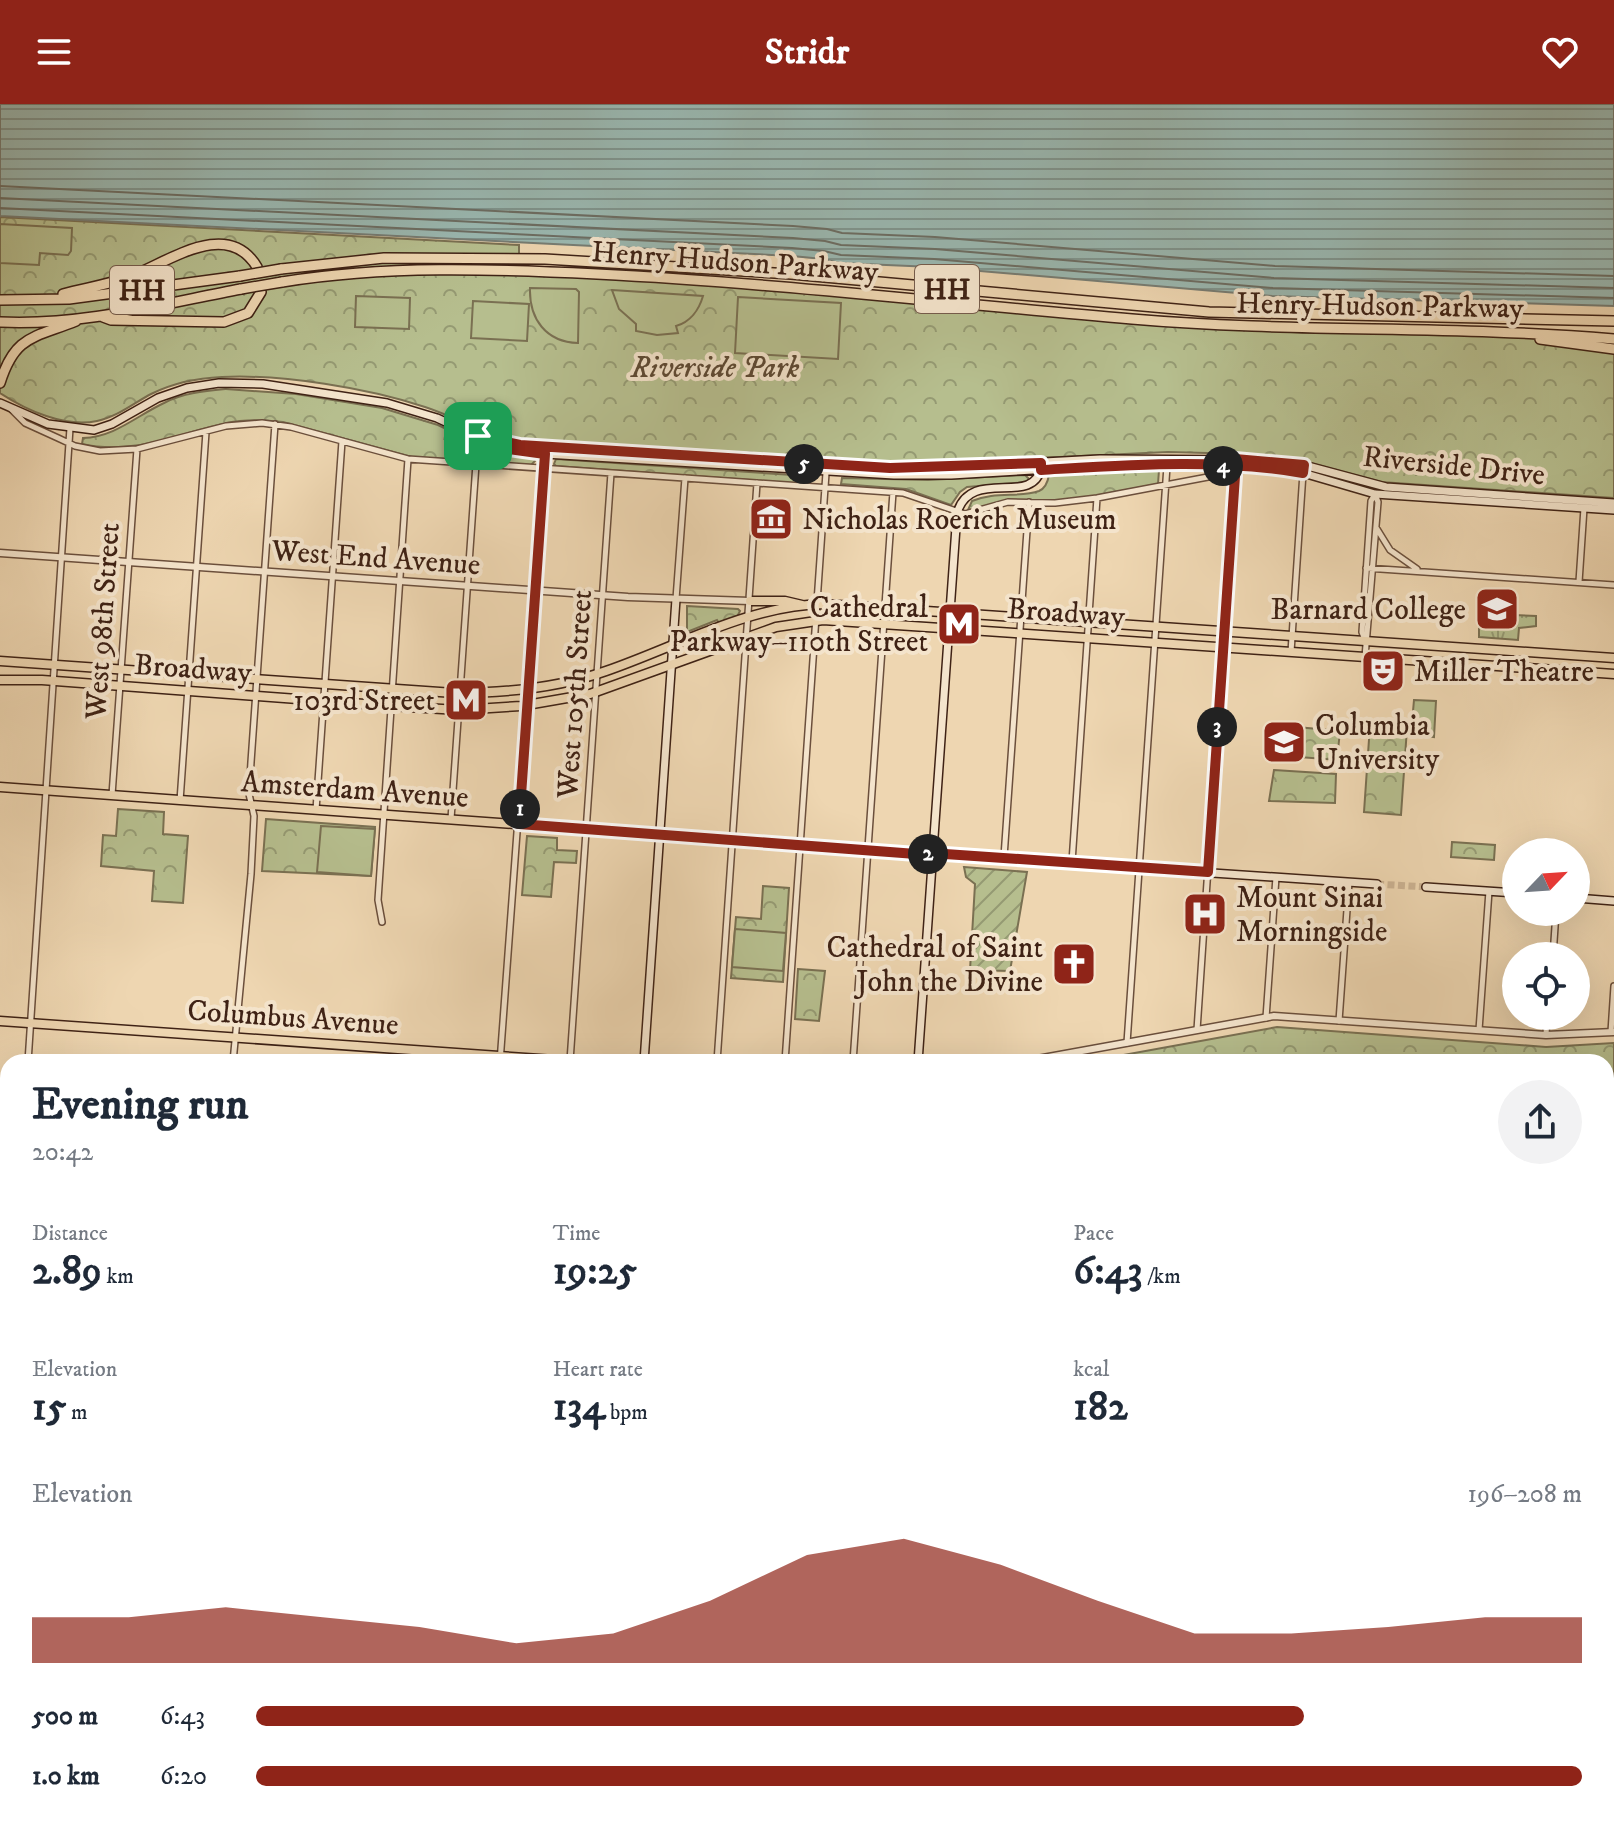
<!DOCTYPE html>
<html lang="en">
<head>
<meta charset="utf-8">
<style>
  body { margin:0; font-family:"IM FELL DW Pica",serif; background:#f2f2f3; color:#1f2937; height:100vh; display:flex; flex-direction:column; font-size:30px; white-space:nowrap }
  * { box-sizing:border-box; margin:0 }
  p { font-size:26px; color:#747a83 }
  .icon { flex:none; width:44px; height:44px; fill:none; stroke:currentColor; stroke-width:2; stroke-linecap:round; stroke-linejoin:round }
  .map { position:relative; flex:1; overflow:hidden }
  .sheet { position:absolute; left:0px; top:950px; width:1614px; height:768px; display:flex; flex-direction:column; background:#fff; border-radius:24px 24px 0 0; box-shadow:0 8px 32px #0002 }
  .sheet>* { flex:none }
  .needle { width:52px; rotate:65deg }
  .controls { position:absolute; left:1502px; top:734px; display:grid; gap:16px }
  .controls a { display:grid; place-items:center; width:88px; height:88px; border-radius:50%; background:#fff; box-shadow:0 8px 32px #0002; font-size:40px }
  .pin { position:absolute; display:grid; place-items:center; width:68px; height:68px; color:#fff; margin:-34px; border-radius:16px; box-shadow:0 4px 12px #0006 }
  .km { position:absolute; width:40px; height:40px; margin:-20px; border-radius:50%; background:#222; color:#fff; font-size:22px; line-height:40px; text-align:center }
  .round { display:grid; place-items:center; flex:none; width:84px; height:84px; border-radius:42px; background:#f2f2f3 }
  .summary { display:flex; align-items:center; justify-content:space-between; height:136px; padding:0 32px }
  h1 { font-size:44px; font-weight:800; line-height:60px }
  .stats { display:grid; grid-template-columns:repeat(3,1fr); gap:12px; height:136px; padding:8px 32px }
  .stats div { display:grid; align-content:center }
  .stats b { font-size:40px; font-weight:800 }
  .stats small { font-size:22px; font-weight:400 }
  .stats p { font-size:22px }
  .chart { height:224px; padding:16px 32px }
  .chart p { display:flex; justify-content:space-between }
  .chart svg { width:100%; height:144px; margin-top:8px; fill:#8f2418; opacity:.7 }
  ul { padding:0 32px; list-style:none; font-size:26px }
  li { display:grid; grid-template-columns:128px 96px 1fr; align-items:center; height:60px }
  li i { height:20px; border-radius:10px; background:#8f2418 }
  header { display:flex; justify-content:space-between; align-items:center; height:104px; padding:0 32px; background:#8f2418; color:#fff; font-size:36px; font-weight:800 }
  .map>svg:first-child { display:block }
  .grass { fill:url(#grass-tufts); stroke:#7a7052; stroke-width:2 }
  .park { fill:url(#park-crowns); stroke:#7a7052; stroke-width:2 }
  .garden { fill:url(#garden-furrows); stroke:#7a7052; stroke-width:2 }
  .pitch { fill:#b6be8e; stroke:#7a7052; stroke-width:2 }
  .water { fill:url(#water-rules); stroke:#767c73; stroke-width:2 }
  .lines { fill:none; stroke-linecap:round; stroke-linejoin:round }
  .shore { stroke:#6c6d63; stroke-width:2 }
  .secondary-tunnel { stroke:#cbb292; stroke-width:7; stroke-dasharray:7 3.5; stroke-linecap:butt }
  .minor-casing { stroke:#6b4f3c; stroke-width:8 }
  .tertiary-casing { stroke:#6b4f3c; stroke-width:9 }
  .secondary-casing { stroke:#3f2215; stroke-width:10 }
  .primary-casing { stroke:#3f2215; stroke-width:11 }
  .motorway-casing { stroke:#3f2215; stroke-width:12 }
  .minor { stroke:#f4e4cc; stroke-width:5 }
  .tertiary { stroke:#f4e4cc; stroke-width:6 }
  .secondary { stroke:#f4e4cc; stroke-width:7 }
  .primary { stroke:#eed6b1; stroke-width:8 }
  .motorway { stroke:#eed6b1; stroke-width:9 }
  .motorway-bridge-casing { stroke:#3f2215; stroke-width:12; stroke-linecap:butt }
  .motorway-bridge { stroke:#eed6b1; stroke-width:9 }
  .route-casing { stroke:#fff; stroke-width:16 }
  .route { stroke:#8f2418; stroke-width:10 }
  .labels { text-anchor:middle; stroke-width:8; stroke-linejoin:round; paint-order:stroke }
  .shield { fill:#f4e4cc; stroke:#755c4c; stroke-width:2 }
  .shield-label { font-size:28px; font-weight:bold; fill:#3f2215 }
  .street-label { font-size:30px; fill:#3f2215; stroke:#f4e4cc }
  .park-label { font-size:30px; font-style:italic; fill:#5d4933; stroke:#f4e4cc }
  .poi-label { font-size:30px; fill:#3f2215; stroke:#f4e4cc; text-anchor:start }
</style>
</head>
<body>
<header><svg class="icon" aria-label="menu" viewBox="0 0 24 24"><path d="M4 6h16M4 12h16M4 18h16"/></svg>Stridr<svg class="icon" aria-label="heart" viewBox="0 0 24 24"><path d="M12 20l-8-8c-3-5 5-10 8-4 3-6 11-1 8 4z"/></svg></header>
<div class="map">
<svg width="1614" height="1718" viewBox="0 0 1614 1718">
  <defs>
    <pattern id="grass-tufts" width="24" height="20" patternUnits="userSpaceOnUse" patternTransform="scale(2)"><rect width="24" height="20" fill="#b6be8e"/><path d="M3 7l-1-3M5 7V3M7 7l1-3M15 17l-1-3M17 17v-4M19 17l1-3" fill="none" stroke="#959a73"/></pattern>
    <pattern id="park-crowns" width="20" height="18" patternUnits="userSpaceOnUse" patternTransform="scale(2)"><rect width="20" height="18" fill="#b6be8e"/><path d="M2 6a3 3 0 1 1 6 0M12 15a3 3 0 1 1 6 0" fill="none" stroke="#959a73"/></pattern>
    <pattern id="garden-furrows" width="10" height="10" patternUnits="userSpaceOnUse" patternTransform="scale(2)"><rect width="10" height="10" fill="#b6be8e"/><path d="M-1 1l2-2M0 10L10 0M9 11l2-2" fill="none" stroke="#959a73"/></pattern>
    <pattern id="water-rules" width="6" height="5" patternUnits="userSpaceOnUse" patternTransform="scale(2)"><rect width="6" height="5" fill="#9ab8b1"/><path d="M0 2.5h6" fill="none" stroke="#7f958f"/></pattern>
  </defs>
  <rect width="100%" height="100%" fill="#eed6b1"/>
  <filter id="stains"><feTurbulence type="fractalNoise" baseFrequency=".0025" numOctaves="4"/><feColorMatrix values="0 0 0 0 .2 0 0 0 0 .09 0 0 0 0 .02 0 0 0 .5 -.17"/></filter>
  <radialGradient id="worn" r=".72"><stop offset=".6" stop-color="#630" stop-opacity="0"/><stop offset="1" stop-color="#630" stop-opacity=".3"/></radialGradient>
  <path class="grass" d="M1487 510 1536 512V522L1519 524 1518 536 1479 533V523H1486Z
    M1414 596 1436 597 1434 633 1411 630Z"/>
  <path class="park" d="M0 113 519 141V166L614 171 1082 211 1481 227 1614 245V394L1381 378 1299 356 1246 350 1168 348 910 360 834 358 517 335C484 331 456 313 425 303 368 284 282 270 222 273 198 274 173 279 151 290 134 299 117 313 97 317 65 324 26 306 0 289Z
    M226 285 296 290 382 304 438 321 493 347 534 353 535 357 531 361 412 353 283 318C265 316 245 315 227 319 178 329 134 352 82 340L83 334C115 333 136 312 164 299 183 289 205 287 226 285Z
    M556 355 808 372 810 375 804 380 556 362 554 360Z
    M1159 366 1158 380 1073 396H1009L976 406H968L972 397C995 387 1020 394 1039 387 1046 384 1048 377 1049 371Z
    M1025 371 1029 375 1027 378 967 383 960 388 951 401 906 385 841 380 842 374 928 376Z
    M687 502 738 505 740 507 737 513 719 519 717 516 687 528Z
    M1274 621 1340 627 1337 656 1274 651Z
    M1370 621 1407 624 1401 711 1364 708Z
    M1274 666 1336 670 1335 699 1269 697Z
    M118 705 164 708 163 730 188 732 183 799 152 797 154 767 101 762 103 731 116 732Z
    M266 715 375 723 371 772 262 767Z
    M527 732 557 734V746L577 747 576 759 554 758 551 793 522 791Z
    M1452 738 1495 741 1494 756 1451 753Z
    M763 782 789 784 783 878 731 874 736 813 761 815Z
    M798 865 825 867 819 917 795 915Z
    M1277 923 1546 943 1614 939V1017H1606V958H1085Z
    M0 1162 8 1163V1710H861L860 1718H0Z"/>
  <path class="garden" d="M964 763 1027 768 1010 867 970 866 975 780 966 773Z"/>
  <path class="pitch" d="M0 120 72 124 71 147 68 151 40 149 39 161 0 159Z
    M530 184 576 185 579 188 578 239C546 238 529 215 530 184Z
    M612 186 703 192C699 206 690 218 676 222L678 229 657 231 636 227V220L619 205Z
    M356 192 410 194 409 225 355 223Z
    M738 193 841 199 838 255 735 249Z
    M473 197 529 200 527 237 471 234Z
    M321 722 375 725 371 772 317 768Z
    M735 825 786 829 783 867 732 863Z"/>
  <path class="water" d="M0 0H1614V202L1272 192 933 163 840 159 823 155 792 152 0 112Z"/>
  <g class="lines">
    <path class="shore" d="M0 82 793 122 827 125 842 129 935 133 1275 162 1614 172
      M0 94 793 134 825 137 841 141 935 145 1274 174 1614 184
      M0 104 792 144 824 147 841 151 934 155 1273 184 1614 194"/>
    <path class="secondary-tunnel" d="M1377 780 1426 783
      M1 1276 2 1301"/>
    <g class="minor-casing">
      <path id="minor" d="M11 305 25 319 58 334 75 342 100 347 137 345 226 322 262 319 291 323 408 355 903 389 965 410 1008 398 1055 399 1097 394 1229 369 1234 363
        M1377 425 1390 446 1417 465
        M1366 464 1614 481
        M1579 478 1584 404
        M676 495 685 374
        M1365 536 1362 528 1371 397 1375 390
        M1291 548 1303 369
        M1365 553 1378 398 1375 390
        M112 691 137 345
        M180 697 206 328
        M316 706 342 337
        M451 715 476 360
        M1004 753 1029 398
        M1072 758 1097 394
        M382 818 378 796 408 355
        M1553 852 1556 808
        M1266 914 1276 773
        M1339 917 1349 778
        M1197 926 1235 365
        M1479 926 1489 787
        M1611 928 1614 882
        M1546 931 1547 912
        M1127 939 1167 362
        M570 957 611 369
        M28 958 70 324
        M233 958 251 770 254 712 249 690 251 658 275 320
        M500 958 545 350
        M717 958 757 379
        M785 958 826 369
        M853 958 893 388
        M1606 1052 1607 1031
        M1606 1145 1614 1146
        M937 1718 938 1710
        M1006 1718V1710
        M1355 1718 1356 1710
        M1492 1718V1710
        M1560 1718V1710"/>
    </g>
    <g class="tertiary-casing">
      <path id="tertiary" d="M0 449 628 493 750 497
        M1021 958 1274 912 1546 931 1614 928"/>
    </g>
    <g class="secondary-casing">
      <path id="secondary" d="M0 299 48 320 94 326 112 320 158 294 187 284 219 279 263 280 387 299 437 314 502 344 545 350 894 371H951L1100 362H1235L1303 369 1375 390 1614 406
        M486 334 538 342 821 362 909 365 1100 355 1245 356 1304 361 1386 383 1614 399
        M932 750 1377 780
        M1426 783 1516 789
        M1576 794 1614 797
        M644 958 676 495
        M918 958 957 409C971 362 1033 404 1041 364
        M0 1150 8 1151
        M0 1215 8 1186
        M0 1237 1 1276
        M1606 1265H1614
        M1606 1307 1614 1303
        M0 1335 2 1301
        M1205 1710 1317 1718
        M1383 1710 1489 1718
        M871 1718 872 1710"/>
    </g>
    <g class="primary-casing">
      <path id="primary" d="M750 497H785L802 501
        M0 557 454 589C505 589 558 584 606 567 676 543 749 501 824 500L1614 554
        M0 576H42L391 602 459 606 521 602 590 590 776 523 823 516 1614 570
        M0 683 932 750
        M0 917 583 958
        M1606 1492 1614 1493
        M1606 1506H1614"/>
    </g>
    <g class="motorway-casing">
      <path id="motorway" d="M281 165 384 154 545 155 791 170 1209 208 1614 217
        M282 178C386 161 492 165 597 170 776 179 953 200 1132 215 1292 229 1453 221 1614 235
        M63 190C85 184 107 181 129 173 167 159 227 113 257 163
        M0 196 69 195 240 172
        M103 213 111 216 224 218 248 209 261 188
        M0 218C81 222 162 200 241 185
        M1540 235 1614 245
        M0 279C15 231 34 234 76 217"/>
    </g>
    <use href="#minor" class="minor"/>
    <use href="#tertiary" class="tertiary"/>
    <use href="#secondary" class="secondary"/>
    <use href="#primary" class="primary"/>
    <use href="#motorway" class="motorway"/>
    <g class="motorway-bridge-casing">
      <path id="motorway-bridge" d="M240 172 281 165
        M241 185 282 178"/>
    </g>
    <use href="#motorway-bridge" class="motorway-bridge"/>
  </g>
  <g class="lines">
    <g class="route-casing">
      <path id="route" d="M478 332 502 344 545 350 519 720 916 750H945L1208 768 1235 372V355L1304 361 1303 369C1218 354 1127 361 1041 366V359L890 364 520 341 478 332"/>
    </g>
    <use href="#route" class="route"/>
  </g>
  <defs>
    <g id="museum-square" transform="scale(2.3)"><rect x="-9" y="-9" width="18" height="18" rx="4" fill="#8f2418" stroke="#f4e4cc"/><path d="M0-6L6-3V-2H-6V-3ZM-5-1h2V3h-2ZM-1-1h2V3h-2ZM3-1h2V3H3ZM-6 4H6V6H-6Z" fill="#fff"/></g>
    <g id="university-square" transform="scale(2.3)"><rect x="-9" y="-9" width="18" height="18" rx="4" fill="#8f2418" stroke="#f4e4cc"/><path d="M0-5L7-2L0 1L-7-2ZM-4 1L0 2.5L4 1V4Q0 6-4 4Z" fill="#fff"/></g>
    <g id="metro-square" transform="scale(2.3)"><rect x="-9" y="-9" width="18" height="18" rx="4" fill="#8f2418" stroke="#f4e4cc"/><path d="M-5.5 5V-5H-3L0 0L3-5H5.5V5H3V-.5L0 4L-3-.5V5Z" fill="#fff"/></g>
    <g id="theatre-square" transform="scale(2.3)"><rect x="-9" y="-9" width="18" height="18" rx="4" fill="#8f2418" stroke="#f4e4cc"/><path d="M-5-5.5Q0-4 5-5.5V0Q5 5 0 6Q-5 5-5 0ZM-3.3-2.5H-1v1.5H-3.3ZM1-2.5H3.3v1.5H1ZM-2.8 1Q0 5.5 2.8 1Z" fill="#fff"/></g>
    <g id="hospital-square" transform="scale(2.3)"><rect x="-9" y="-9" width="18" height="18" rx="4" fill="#8f2418" stroke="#f4e4cc"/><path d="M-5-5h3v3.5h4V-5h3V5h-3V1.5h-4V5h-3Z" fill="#fff"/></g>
    <g id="church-square" transform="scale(2.3)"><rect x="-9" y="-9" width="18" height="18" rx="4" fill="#8f2418" stroke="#f4e4cc"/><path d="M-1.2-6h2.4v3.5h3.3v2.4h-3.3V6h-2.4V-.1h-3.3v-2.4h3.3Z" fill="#fff"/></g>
  </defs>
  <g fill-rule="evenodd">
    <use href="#museum-square" x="771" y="415"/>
    <use href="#university-square" x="1497" y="505"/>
    <use href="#metro-square" x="959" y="520"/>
    <use href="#theatre-square" x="1383" y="567"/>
    <use href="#metro-square" x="466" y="596"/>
    <use href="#university-square" x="1284" y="638"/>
    <use href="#hospital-square" x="1205" y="810"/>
    <use href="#church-square" x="1074" y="860"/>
  </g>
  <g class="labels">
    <g class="shield">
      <rect x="915" y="161" width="64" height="48" rx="6"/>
      <rect x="110" y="162" width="64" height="48" rx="6"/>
    </g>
    <g class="shield-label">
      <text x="947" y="195">HH</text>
      <text x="142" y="196">HH</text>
    </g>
    <g class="street-label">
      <text transform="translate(735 157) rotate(4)" y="10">Henry Hudson Parkway</text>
      <text transform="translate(1380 201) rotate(1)" y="10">Henry Hudson Parkway</text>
      <text transform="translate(1454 361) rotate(6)" y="10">Riverside Drive</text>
      <text transform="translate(376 453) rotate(4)" y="10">West End Avenue</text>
      <text transform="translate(1066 508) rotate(4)" y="10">Broadway</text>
      <text transform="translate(102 517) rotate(-86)" y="10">West 98th Street</text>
      <text transform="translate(193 564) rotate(4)" y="10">Broadway</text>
      <text transform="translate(574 590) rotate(-86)" y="10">West 105th Street</text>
      <text transform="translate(355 685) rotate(4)" y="10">Amsterdam Avenue</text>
      <text transform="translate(293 913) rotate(4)" y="10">Columbus Avenue</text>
    </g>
    <g class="park-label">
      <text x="715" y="273">Riverside Park</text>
    </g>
    <g class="poi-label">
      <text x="802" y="425">Nicholas Roerich Museum</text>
      <text x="928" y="513" text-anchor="end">Cathedral<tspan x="928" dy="34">Parkway–110th Street</tspan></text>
      <text x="1466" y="515" text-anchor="end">Barnard College</text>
      <text x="1414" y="577">Miller Theatre</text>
      <text x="435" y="606" text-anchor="end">103rd Street</text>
      <text x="1315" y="631">Columbia<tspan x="1315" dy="34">University</tspan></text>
      <text x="1236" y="803">Mount Sinai<tspan x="1236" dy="34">Morningside</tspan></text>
      <text x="1043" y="853" text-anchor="end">Cathedral of Saint<tspan x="1043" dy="34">John the Divine</tspan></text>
    </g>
  </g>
  <rect width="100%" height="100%" filter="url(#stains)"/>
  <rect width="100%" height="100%" fill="url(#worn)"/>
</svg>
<div class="controls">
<a><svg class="needle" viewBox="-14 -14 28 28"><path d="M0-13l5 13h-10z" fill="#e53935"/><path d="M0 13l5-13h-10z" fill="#747a83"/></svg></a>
<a><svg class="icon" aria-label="locate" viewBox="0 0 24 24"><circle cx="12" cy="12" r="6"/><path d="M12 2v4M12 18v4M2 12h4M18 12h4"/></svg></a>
</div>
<div class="pin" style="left:478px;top:332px;background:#1e9e55"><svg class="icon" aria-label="arrive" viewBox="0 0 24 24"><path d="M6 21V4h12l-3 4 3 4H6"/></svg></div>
<b class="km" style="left:520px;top:705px">1</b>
<b class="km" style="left:928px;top:750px">2</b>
<b class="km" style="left:1217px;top:623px">3</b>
<b class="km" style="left:1223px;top:362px">4</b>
<b class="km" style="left:804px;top:360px">5</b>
<section class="sheet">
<div class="summary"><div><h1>Evening run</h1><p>20:42</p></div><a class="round"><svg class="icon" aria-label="share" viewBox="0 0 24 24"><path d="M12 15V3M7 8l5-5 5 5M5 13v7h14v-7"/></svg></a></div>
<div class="stats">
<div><p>Distance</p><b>2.89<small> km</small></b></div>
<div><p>Time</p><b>19:25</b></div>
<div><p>Pace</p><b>6:43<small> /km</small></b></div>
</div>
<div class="stats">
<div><p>Elevation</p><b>15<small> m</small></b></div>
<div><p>Heart rate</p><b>134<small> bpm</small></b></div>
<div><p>kcal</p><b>182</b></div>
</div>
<div class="chart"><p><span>Elevation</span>196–208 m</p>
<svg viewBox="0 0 160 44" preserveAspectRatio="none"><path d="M0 44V30L10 30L20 27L30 30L40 33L50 38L60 35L70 25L80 11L90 6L100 14L110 25L120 35L130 35L140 33L150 30L160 30V44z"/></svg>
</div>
<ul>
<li><b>500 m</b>6:43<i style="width:79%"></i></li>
<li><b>1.0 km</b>6:20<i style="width:100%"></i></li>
</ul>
</section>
</div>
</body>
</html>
